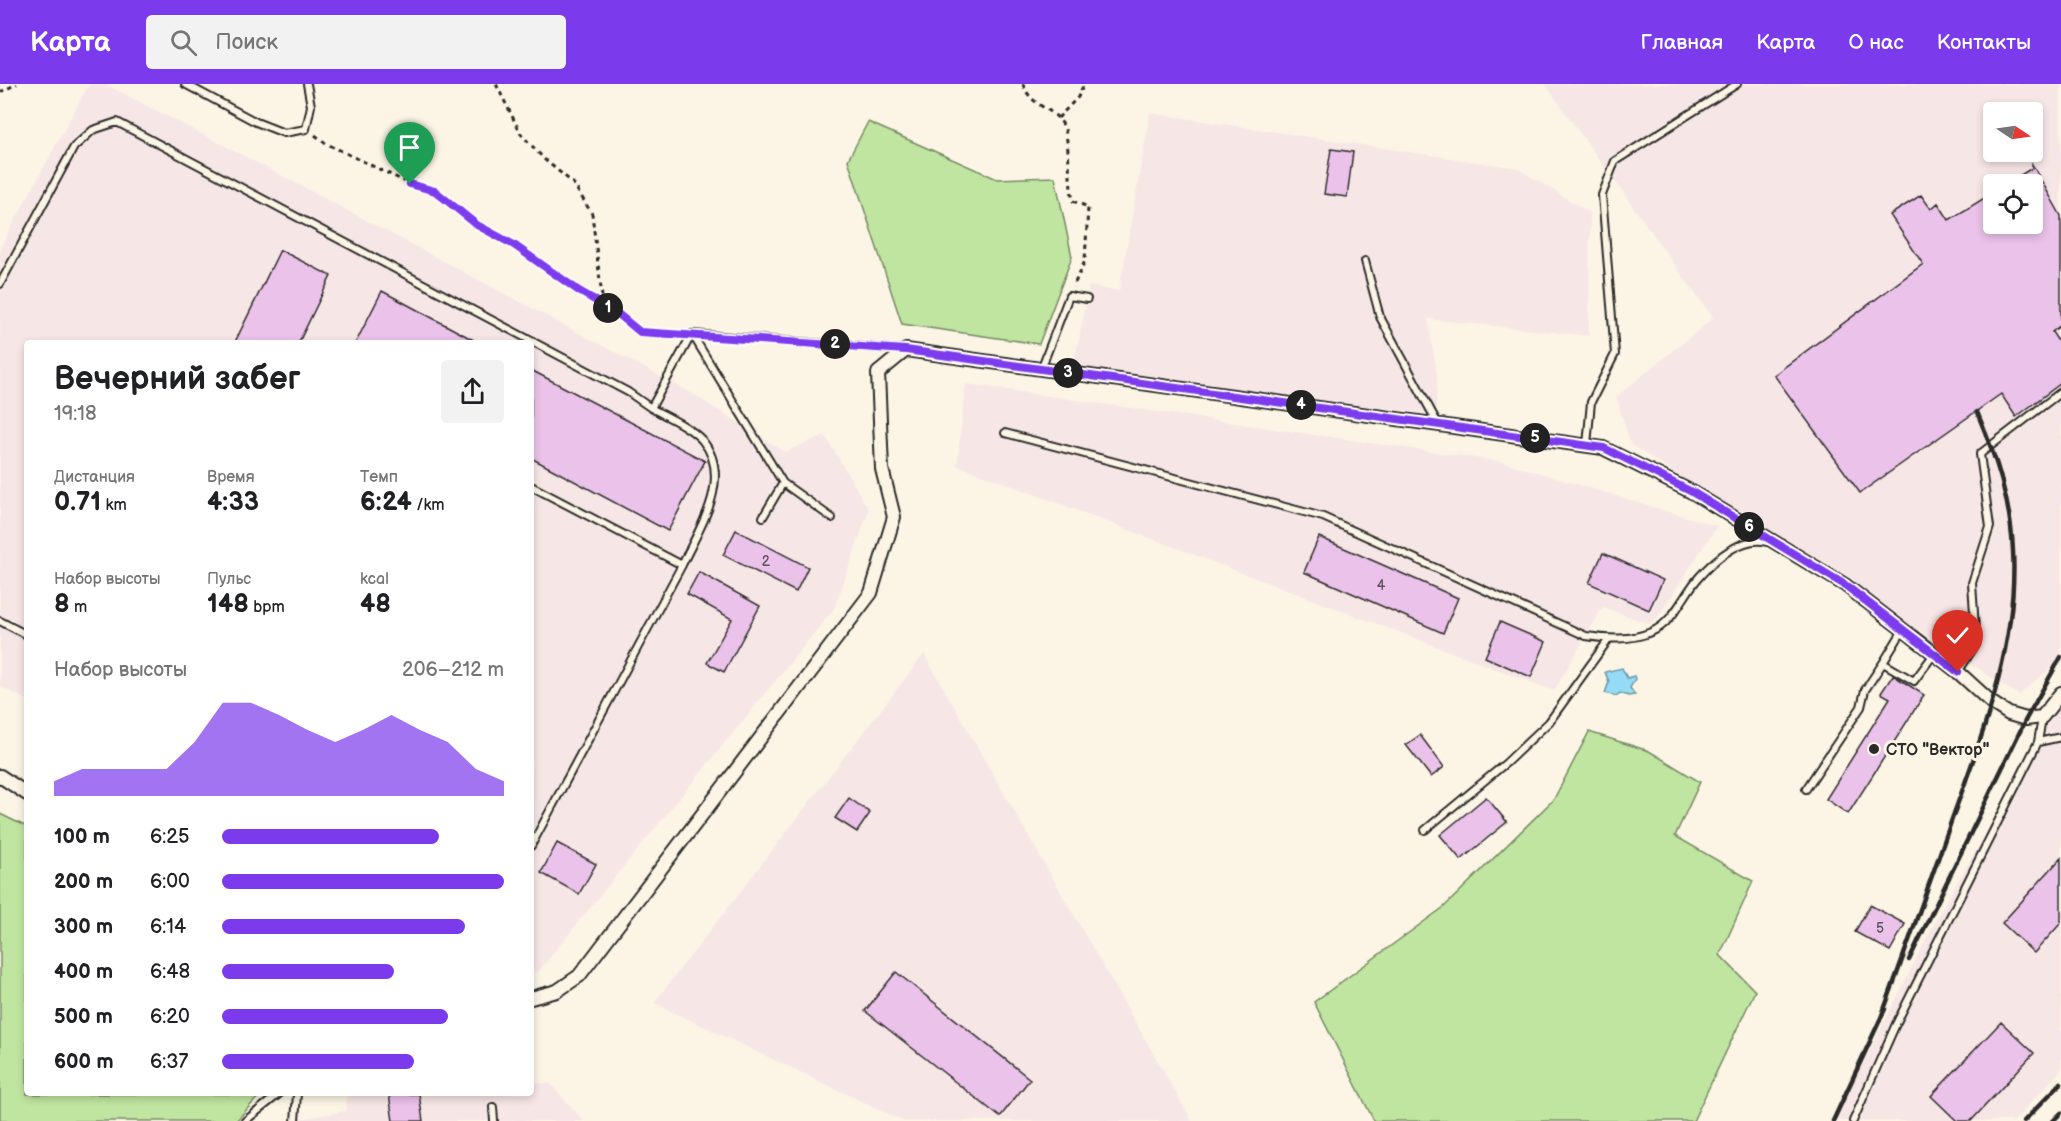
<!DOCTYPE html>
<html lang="ru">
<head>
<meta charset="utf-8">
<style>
  body { margin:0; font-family:"Balsamiq Sans",sans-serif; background:#f2f2f2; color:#202124; height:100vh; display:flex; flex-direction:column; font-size:22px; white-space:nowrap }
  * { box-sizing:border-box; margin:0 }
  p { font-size:20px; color:#757577 }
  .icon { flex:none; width:33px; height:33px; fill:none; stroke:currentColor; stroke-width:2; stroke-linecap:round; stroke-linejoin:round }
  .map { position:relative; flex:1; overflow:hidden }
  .drawer { position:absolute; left:24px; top:256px; width:510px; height:756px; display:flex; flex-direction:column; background:#fff; border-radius:6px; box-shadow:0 3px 9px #0003 }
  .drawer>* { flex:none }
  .needle { width:39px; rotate:103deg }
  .fabs { position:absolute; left:1983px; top:18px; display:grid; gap:12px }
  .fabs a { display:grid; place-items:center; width:60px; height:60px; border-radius:6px; background:#fff; box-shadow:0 3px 9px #0003; font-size:30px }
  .pin { position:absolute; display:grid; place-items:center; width:51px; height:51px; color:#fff; margin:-62px -26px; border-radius:50% 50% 50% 0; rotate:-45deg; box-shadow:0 0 6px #0007 }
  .pin .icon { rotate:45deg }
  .km { position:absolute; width:30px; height:30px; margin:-15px; border-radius:50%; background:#222; color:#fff; font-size:16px; line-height:30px; text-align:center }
  .round { display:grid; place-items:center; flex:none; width:63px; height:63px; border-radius:6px; background:#f2f2f2 }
  .headline { display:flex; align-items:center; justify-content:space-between; height:102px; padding:0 30px }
  h1 { font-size:33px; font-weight:600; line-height:45px }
  .figures { display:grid; grid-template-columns:repeat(3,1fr); gap:9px; height:102px; padding:6px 30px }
  .figures div { display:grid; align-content:center }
  .figures b { font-size:26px; font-weight:600 }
  .figures small { font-size:16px; font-weight:400 }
  .figures p { font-size:16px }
  .chart { height:168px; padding:12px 30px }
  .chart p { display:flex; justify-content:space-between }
  .chart svg { width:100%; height:108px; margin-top:6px; fill:#7c3aed; opacity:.7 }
  ul { padding:0 30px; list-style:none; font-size:20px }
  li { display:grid; grid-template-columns:96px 72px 1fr; align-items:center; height:45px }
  li i { height:15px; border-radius:8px; background:#7c3aed }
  header { display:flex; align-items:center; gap:36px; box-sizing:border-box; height:84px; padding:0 30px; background:#7c3aed; color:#fff }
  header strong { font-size:28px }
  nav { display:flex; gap:33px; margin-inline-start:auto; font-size:21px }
  .search { width:420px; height:54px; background:#f2f2f2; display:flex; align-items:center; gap:15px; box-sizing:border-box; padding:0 21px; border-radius:6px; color:#757577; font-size:22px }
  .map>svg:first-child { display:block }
  .built { fill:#f7e6e6; fill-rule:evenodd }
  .green { fill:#c0e5a0; stroke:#768866; stroke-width:1.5 }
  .water { fill:#94dbf6; stroke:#6a95a5; stroke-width:1.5 }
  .building { fill:#ebc2ea; stroke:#2b2b2b; stroke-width:1.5 }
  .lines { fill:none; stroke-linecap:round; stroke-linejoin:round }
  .service-casing { stroke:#2b2b2b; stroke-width:10 }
  .minor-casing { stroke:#2b2b2b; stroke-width:16 }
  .path { stroke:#2b2b2b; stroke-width:3; stroke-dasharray:4.5 4.5; stroke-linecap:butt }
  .service { stroke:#fcf5e5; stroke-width:6 }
  .minor { stroke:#fcf5e5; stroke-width:12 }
  .rail { stroke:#2b2b2b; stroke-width:4.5 }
  .route-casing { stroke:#fff; stroke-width:12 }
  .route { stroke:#7c3aed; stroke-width:8 }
  .poi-dot { fill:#2b2b2b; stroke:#fcf5e5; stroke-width:2 }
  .labels { text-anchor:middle; stroke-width:6; stroke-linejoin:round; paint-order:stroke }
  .number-label { font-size:14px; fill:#5b515b }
  .poi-label { font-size:16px; font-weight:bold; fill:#2b2b2b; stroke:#fcf5e5; text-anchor:start }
</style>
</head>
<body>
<header>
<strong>Карта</strong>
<div class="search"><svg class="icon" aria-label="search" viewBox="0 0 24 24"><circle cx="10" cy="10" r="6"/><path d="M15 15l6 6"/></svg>Поиск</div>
<nav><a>Главная</a><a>Карта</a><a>О нас</a><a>Контакты</a></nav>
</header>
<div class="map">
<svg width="2061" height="1037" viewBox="0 0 2061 1037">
  <rect width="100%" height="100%" fill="#fcf5e5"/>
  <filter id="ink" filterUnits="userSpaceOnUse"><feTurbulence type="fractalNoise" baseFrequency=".0167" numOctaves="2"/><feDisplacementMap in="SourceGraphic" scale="12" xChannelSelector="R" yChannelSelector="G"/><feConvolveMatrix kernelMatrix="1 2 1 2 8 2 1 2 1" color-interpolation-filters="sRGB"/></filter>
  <g filter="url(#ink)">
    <path class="built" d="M89 0H105L273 87 688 307 785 368 825 351 869 426 834 525 537 889 531 886V260H27V616L0 602V164Z
      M1545 0H2061V575L2019 611 1631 361 1616 313 1713 234ZM1994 28H2032V68H1994ZM1994 100H2032V140H1994Z
      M1150 29 1517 84 1590 129 1589 252 1428 235 1437 290 1436 331 1073 285 1089 202 1119 207Z
      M966 300 1503 378 1717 442 1658 533 1649 540 1603 523 1554 607 957 381Z
      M924 570 1192 1037H903L654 919Z
      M2061 619V986L2014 1037H1834L1940 828Z
      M531 999H550L584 1037H289L346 1027 347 1014 351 1010H531Z"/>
    <path class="green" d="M868 38 997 95 1055 93 1072 173 1039 260 902 240 848 76Z
      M1589 648 1649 667 1700 698 1675 752 1753 797 1720 871 1755 907 1693 1037H1374L1314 918 1444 823 1554 715Z
      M0 730 27 743V1010H261L236 1037H0Z"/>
    <path class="water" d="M1622 584 1627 594 1634 592 1635 595 1630 604 1635 611 1628 612 1620 609 1616 612 1605 609 1609 598 1605 588Z"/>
    <path class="building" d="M1331 65 1353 68 1347 113 1324 110Z
      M2032 80 2061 132V241L2052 248 2061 262V299L2016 333 2001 310 1860 409 1774 291 1923 180 1890 131 1921 111 1931 125 1938 119 1949 136 1994 108V140H2032V100H2006L2032 84Z
      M280 166 331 192 298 260H234Z
      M382 207 481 260H355Z
      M531 286 705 377 668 447 531 374Z
      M736 446 808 483 796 508 723 471Z
      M1319 453 1458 514 1443 549 1304 488Z
      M1603 469 1663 496 1649 526 1589 499Z
      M699 488 760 522 724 588 707 579 732 535 687 510Z
      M1500 538 1546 558 1531 593 1485 573Z
      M1893 591 1924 611 1848 730 1826 715 1890 614 1881 609Z
      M1420 651 1444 683 1431 693 1406 661Z
      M1486 713 1507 738 1461 776 1440 751Z
      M849 714 870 729 857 748 835 734Z
      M557 759 596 780 579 810 541 789Z
      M2061 774V839L2034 869 2002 839Z
      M1870 821 1905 840 1890 867 1855 848Z
      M896 888 1030 995 1000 1033 865 927Z
      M2001 938 2034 969 1971 1037H1957L1931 1012Z
      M389 1010H419L423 1037H393Z"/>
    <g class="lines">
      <g class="service-casing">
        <path id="service" d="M185 0 256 38 284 49 306 45 311 22 307 0
          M1365 177 1380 233 1438 340
          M0 200 74 63 93 46 117 38 628 308 651 324
          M692 250 783 399 832 434
          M1041 285 1069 212 1087 215
          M1005 349 1323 433 1586 552C1607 555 1631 557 1651 548 1674 539 1684 509 1700 492 1715 475 1743 451 1767 458
          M1587 361 1591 318 1615 270 1602 111 1615 77 1737 0
          M531 402 682 481C699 444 734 394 702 356 689 342 667 333 651 324L692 250 905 266
          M763 433 783 399
          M0 537 27 551
          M1883 579 1903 546
          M1958 588 1976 560 1972 499 1990 443 1980 370 2061 308
          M2038 658 2061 653
          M1806 705 1861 623 1865 606 1883 579 1914 597 1934 570
          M1425 746 1506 679 1549 638 1609 555
          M531 762 682 481
          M493 1023 494 1037
          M245 1037 279 1010
          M295 1037 297 1010
          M1853 1037 1896 940 2038 658 2042 634"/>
      </g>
      <g class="minor-casing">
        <path id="minor" d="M0 692 27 710
          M531 914 557 907 579 892 871 509 894 433 882 385 878 289 906 266 1603 364 1692 408 1845 501 1958 588 1992 619 2009 630 2026 635 2042 633 2061 609"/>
      </g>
      <path class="path" d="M496 0 521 50 545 76 573 99 592 130 603 221
        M1023 0C1031 24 1055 23 1064 43 1069 54 1069 100 1073 117L1088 123 1085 177 1073 203
        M0 8 17 0
        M1058 34 1078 13 1084 0
        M315 51 327 60 410 100 435 107 477 141 514 161 579 207 617 229 640 248 679 250"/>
      <use href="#service" class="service"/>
      <use href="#minor" class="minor"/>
      <path class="rail" d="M1909 876 2026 635 2061 573
        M1882 931C1906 866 1929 800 1952 735 1983 649 2018 560 2013 467 2011 418 1996 373 1977 328
        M1833 1037 1885 925
        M2024 1037 2061 999
        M2053 1037 2061 1029"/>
    </g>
  </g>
  <g class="lines" filter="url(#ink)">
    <g class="route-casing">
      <path id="route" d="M410 100 435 107 477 141 514 161 579 207 617 229 640 248 906 266 1604 364 1692 408 1845 501 1958 588"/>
    </g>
    <use href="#route" class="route"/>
  </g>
  <circle class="poi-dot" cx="1874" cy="665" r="6"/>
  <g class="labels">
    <g class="number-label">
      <text x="766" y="482">2</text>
      <text x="1381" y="506">4</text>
      <text x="1880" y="849">5</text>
    </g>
    <g class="poi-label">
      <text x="1886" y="671">СТО "Вектор"</text>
    </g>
  </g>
</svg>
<div class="fabs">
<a><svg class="needle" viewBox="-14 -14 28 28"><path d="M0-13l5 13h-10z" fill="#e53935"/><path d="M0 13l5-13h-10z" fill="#757577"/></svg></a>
<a><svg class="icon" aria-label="locate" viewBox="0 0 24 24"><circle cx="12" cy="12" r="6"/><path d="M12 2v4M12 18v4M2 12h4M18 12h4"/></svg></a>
</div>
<div class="pin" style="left:410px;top:100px;background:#1e9e55"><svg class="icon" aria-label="arrive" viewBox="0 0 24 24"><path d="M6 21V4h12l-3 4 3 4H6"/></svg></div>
<div class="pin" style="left:1958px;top:588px;background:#d93025"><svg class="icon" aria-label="check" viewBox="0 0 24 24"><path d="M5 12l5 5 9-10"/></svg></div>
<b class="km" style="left:608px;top:224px">1</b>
<b class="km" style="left:835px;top:260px">2</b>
<b class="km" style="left:1068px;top:289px">3</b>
<b class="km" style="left:1301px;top:321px">4</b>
<b class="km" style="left:1535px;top:354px">5</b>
<b class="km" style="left:1749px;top:443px">6</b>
<section class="drawer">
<div class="headline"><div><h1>Вечерний забег</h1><p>19:18</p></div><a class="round"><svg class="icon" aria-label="share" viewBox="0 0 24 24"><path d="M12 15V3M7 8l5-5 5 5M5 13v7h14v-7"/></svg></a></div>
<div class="figures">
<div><p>Дистанция</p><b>0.71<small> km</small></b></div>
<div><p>Время</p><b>4:33</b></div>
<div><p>Темп</p><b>6:24<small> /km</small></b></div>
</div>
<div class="figures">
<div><p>Набор высоты</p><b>8<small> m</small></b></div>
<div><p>Пульс</p><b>148<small> bpm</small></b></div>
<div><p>kcal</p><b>48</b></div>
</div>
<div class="chart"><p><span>Набор высоты</span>206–212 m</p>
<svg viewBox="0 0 160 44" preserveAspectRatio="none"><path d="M0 44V38L10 33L20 33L30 33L40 33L50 22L60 6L70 6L80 11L90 17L100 22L110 17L120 11L130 17L140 22L150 33L160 38V44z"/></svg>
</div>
<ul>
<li><b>100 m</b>6:25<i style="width:77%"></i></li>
<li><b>200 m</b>6:00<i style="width:100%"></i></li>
<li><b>300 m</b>6:14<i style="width:86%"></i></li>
<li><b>400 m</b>6:48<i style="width:61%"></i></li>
<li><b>500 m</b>6:20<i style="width:80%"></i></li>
<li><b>600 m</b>6:37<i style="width:68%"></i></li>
</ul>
</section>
</div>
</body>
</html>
